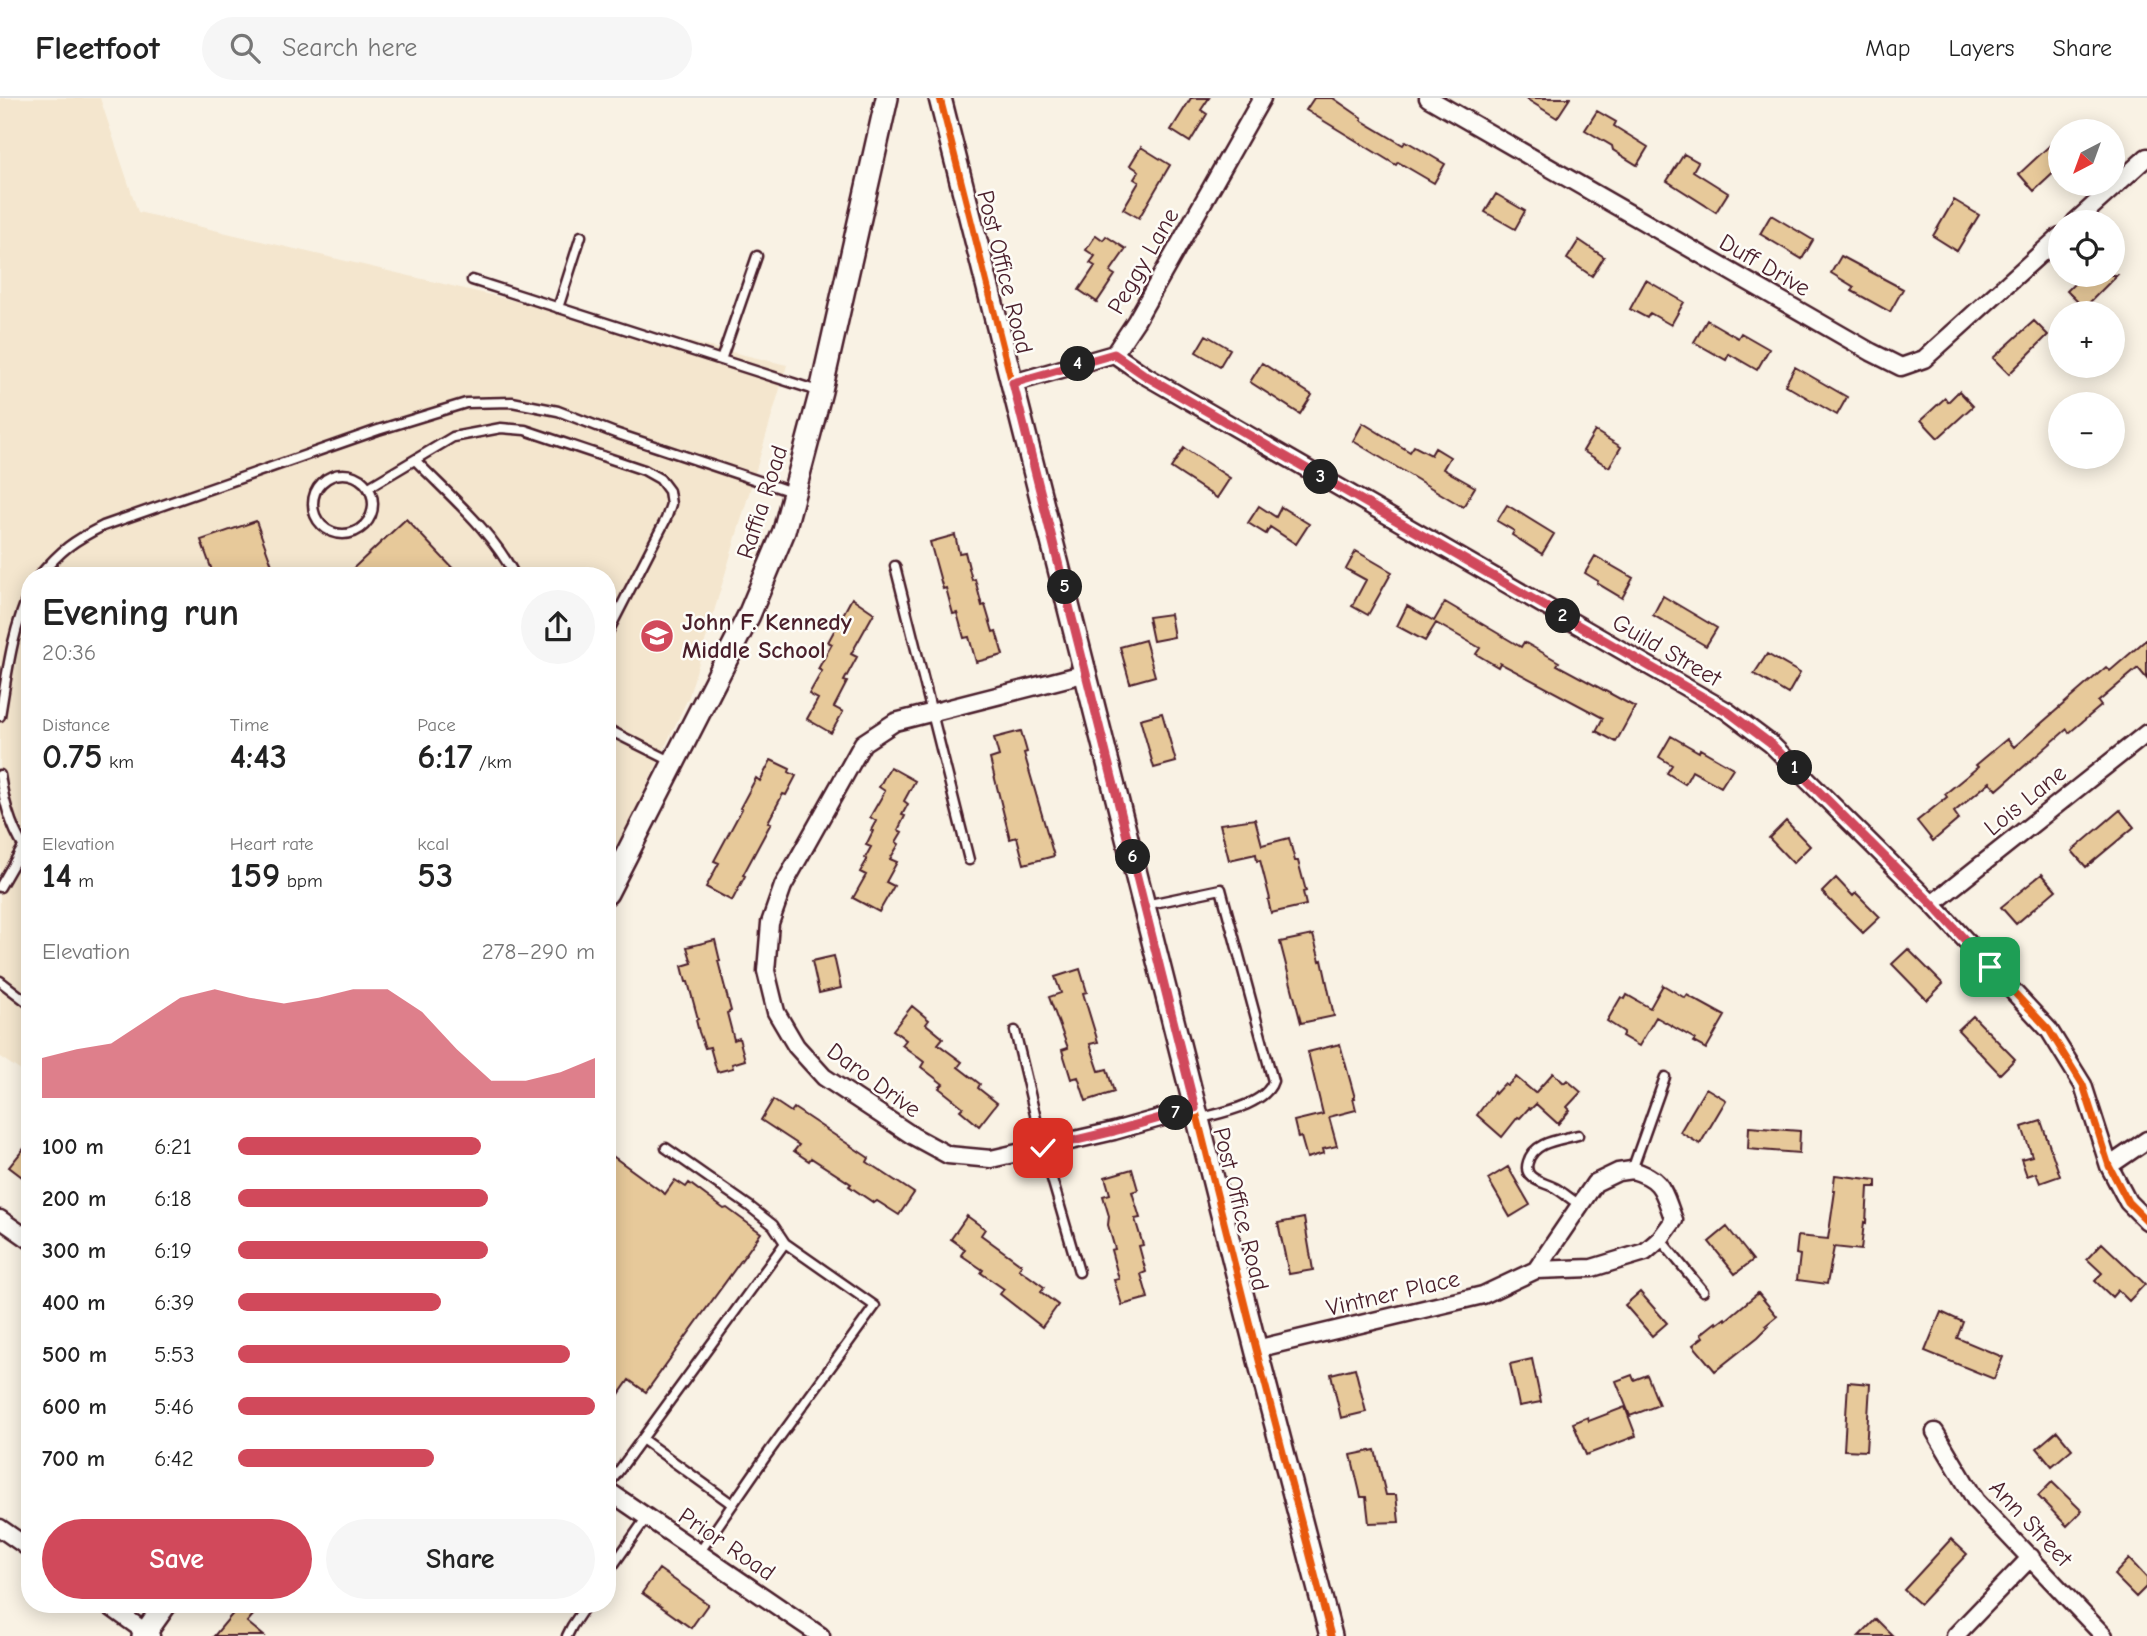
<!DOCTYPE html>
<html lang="en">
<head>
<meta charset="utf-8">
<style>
  body { margin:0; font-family:"Comic Neue",sans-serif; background:#f6f6f6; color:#222; height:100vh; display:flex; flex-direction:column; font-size:26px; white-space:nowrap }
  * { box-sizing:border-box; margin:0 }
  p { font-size:23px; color:#767676 }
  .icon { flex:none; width:38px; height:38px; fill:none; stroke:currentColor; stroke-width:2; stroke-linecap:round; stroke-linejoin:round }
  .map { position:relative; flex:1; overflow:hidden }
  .panel { position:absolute; left:21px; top:469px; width:595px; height:1046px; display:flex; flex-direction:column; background:#fff; border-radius:28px; box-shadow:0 4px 18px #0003 }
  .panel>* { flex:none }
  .needle { width:46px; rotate:221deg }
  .controls { position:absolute; left:2048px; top:21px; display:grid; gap:14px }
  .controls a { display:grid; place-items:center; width:77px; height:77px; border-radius:50%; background:#fff; box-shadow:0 4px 18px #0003; font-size:35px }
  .pin { position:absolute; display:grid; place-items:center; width:60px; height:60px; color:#fff; margin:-30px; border-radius:14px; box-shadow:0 4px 10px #0006 }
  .km { position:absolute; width:35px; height:35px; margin:-18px; border-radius:50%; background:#222; color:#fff; font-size:19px; line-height:35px; text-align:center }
  .round { display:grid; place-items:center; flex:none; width:74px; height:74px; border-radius:37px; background:#f6f6f6 }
  .head { display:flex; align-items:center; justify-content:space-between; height:119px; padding:0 21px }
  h1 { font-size:38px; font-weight:700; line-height:52px }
  .figures { display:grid; grid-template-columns:repeat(3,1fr); gap:10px; height:119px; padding:7px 21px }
  .figures div { display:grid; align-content:center }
  .figures b { font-size:35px; font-weight:700 }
  .figures small { font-size:19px; font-weight:400 }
  .figures p { font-size:19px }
  .chart { height:196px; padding:14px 21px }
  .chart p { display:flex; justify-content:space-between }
  .chart svg { width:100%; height:126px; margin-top:7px; fill:#d1495b; opacity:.7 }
  .primary-button { display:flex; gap:14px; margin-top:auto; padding:14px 21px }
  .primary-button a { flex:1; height:80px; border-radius:42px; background:#d1495b; color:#fff; font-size:28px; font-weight:700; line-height:80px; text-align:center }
  .primary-button a+a { background:#f6f6f6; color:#222 }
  ul { padding:0 21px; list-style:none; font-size:23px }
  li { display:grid; grid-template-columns:112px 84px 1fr; align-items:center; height:52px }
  li i { height:18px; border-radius:9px; background:#d1495b }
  header { display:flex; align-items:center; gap:42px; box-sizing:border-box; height:98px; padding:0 35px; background:#fff; border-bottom:2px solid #e0e0e0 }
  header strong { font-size:33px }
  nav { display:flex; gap:38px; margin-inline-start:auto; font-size:24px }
  .search { width:490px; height:63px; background:#f6f6f6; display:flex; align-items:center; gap:18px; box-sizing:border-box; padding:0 24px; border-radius:38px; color:#767676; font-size:26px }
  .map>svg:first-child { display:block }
  .built { fill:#f4e6ce }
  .building { fill:#e7c99a; stroke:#4a1f2b; stroke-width:2 }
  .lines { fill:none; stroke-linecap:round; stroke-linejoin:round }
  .lane-casing { stroke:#4a1f2b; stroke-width:13 }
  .street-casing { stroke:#4a1f2b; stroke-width:21 }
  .secondary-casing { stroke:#4a1f2b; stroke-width:26 }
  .lane { stroke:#fdfcf7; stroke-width:8 }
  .street { stroke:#fdfcf7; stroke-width:16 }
  .secondary { stroke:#fdfcf7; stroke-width:21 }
  .cycleway-casing { stroke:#fdfcf7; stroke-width:11 }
  .cycleway { stroke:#e8590c; stroke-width:7 }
  .route-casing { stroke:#fff; stroke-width:14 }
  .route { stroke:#d1495b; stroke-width:9 }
  .labels { text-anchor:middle; stroke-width:5; stroke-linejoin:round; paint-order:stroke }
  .street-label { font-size:24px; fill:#4a1f2b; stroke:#fdfcf7 }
  .poi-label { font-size:24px; font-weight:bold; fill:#4a1f2b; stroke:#fdfcf7; text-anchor:start }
</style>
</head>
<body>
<header>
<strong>Fleetfoot</strong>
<div class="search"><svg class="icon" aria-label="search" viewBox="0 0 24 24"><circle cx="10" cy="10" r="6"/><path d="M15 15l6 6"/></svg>Search here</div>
<nav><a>Map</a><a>Layers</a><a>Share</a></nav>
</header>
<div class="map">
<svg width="2147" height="1538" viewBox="0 0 2147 1538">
  <rect width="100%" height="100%" fill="#f9f2e4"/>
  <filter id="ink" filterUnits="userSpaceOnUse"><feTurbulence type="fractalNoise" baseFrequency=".0143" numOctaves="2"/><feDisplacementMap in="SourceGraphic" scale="14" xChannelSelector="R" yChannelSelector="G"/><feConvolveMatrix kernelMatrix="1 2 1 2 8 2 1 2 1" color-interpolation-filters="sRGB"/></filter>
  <g filter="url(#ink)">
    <path class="built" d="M0 0H100L138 114 787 267 689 598 607 772V478H30V979L0 959Z"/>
    <path class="building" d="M1191 0H1209L1201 12 1207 16 1190 44 1171 32Z
      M1314 0H1333L1362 20 1361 22 1403 47 1406 43 1445 66 1434 85 1398 64 1396 67 1306 12Z
      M1525 0H1570L1557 20Z
      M1597 13 1616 24 1614 28 1648 49 1637 67 1613 52 1612 48 1585 32Z
      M2060 38V69L2034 93 2019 76Z
      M1141 49 1170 67 1139 120 1123 111 1139 84 1134 81 1139 73 1130 67Z
      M1684 56 1698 64 1693 73 1728 95 1716 114 1667 83Z
      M1496 96 1525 113 1515 131 1485 114Z
      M1954 102 1979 117 1957 153 1933 138Z
      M1771 117 1813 142 1802 161 1760 136Z
      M1096 137 1103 142 1106 138 1126 151 1110 174 1115 177 1097 204 1079 192 1095 168 1090 165 1095 158 1086 152Z
      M1579 142 1604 159 1592 178 1567 161Z
      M1841 158 1903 191 1890 214 1852 193 1854 189 1831 175Z
      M2083 177H2117L2084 210 2067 193Z
      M1646 182 1684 204 1671 227 1650 215 1647 220 1630 211Z
      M1707 222 1738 240 1741 235 1769 251 1757 272 1729 256 1726 262 1694 244Z
      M2034 223 2048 237 2009 276 1993 260Z
      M1206 237 1230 251 1220 268 1196 254Z
      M1262 265 1312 297 1300 316 1250 284Z
      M1795 269 1847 299 1837 317 1785 287Z
      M1959 293 1973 308 1938 340 1921 322 1945 300 1948 304Z
      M1363 325 1410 354 1414 348 1431 357 1435 350 1450 359 1443 371 1475 389 1463 409 1353 343Z
      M1595 333 1621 349 1609 369 1583 353Z
      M1184 350 1230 380 1217 400 1171 370Z
      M1507 407 1554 436 1542 456 1512 437 1514 433 1497 423Z
      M1259 408 1276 419 1281 409 1309 426 1296 446 1270 429 1266 436 1248 425Z
      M406 421 460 478H345Z
      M256 423 276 478H214L201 442Z
      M955 437 959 455 965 454 972 482 975 481 982 508 985 507 993 534 996 533 1003 557 976 564 969 539 964 540 957 515 953 516 946 490 943 491 930 444Z
      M1356 453 1392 474 1368 517 1352 508 1366 482 1346 471Z
      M1595 458 1633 480 1622 500 1597 485 1598 483 1585 475Z
      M1663 498 1717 530 1706 548 1653 517Z
      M852 500 874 515 851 556 857 559 844 583 847 584 834 609 843 614 831 635 807 621 818 601 809 596 822 573 818 571 832 546 828 544Z
      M1445 504 1521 549 1524 544 1559 564 1557 567 1635 609 1616 644 1596 633 1603 620 1500 565 1498 569 1476 556 1480 550 1436 525 1425 543 1397 528 1407 508 1434 523Z
      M1170 516 1174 539 1153 543 1148 519Z
      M2147 541V581L2138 570 2098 604 2101 608 2069 635 2067 631 1997 692 1990 684 1954 714 1959 721 1933 743 1917 723 1947 699 1945 696 1978 669 1976 667 2007 641 2014 649 2106 569 2110 573Z
      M1145 542 1155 578 1130 585 1120 549Z
      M1767 556 1800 575 1788 596 1754 576Z
      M1162 615 1176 664 1154 670 1140 621Z
      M1021 633 1027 654 1024 655 1054 758 1024 766 1017 739 1010 741 990 661 999 658 994 640Z
      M1671 638 1699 654 1700 651 1733 670 1721 689 1692 673 1685 686 1667 675 1672 667 1659 659Z
      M771 662 790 671 789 674 796 678 786 697 783 696 768 724 771 725 743 777 745 778 732 803 706 789 719 765 714 763 742 711 740 710 756 680 760 683Z
      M890 669 915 683 904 703 908 706 902 717 905 718 898 732 902 734 896 744 899 746 890 761 897 764 886 784 894 788 879 814 853 800 866 777 860 774 867 762 865 760 871 749 866 747 873 733 871 732 876 723 870 719 885 693 879 689Z
      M2120 712 2134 729 2086 769 2072 753Z
      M1255 721 1262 747 1289 740 1295 763H1298L1306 793 1303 794 1306 807 1271 815 1268 802 1270 801 1260 762 1257 763 1256 756 1229 762 1220 726Z
      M1786 723 1810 748 1793 765 1769 740Z
      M2042 776 2056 792 2016 826 2001 809Z
      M1836 780 1853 798 1856 795 1880 819 1863 835 1822 794Z
      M1313 837 1320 863 1322 862 1334 918 1301 925 1280 844Z
      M715 842 720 863H718L731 913 727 915 734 942 739 940 745 962 732 966 733 970 717 974 710 949 705 950 699 934 696 922 698 921 688 884H686L682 868 692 865 687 849Z
      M1908 851 1943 886 1927 902 1892 866Z
      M834 858 841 890 819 895 812 863Z
      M1080 871 1087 894 1083 895 1098 944 1090 946 1099 973 1107 971 1114 994 1086 1003 1078 979 1071 981 1062 952 1068 950 1049 899 1061 895 1055 879Z
      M1663 887 1685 900 1687 897 1725 918 1706 951 1693 944 1695 941 1656 919 1639 948 1622 938 1624 934 1607 923 1621 899 1625 901 1627 897 1650 910Z
      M912 908 929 922 926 926 943 940 938 946 962 964 958 969 980 986 978 990 997 1005 979 1028 960 1012 963 1009 939 990 943 986 921 969 924 964 902 947 906 942 893 932Z
      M1973 918 2015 961 2000 976 1958 932Z
      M1340 946 1355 1000H1353L1356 1012 1329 1019 1337 1048 1323 1051 1324 1055 1307 1060 1301 1039 1298 1040 1294 1023 1323 1016 1308 954Z
      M1553 975 1564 985 1567 982 1581 994 1567 1009 1570 1012 1558 1026 1536 1006 1531 1011 1529 1010 1520 1020 1518 1019 1502 1039 1477 1017 1494 994 1495 996 1504 986 1507 988 1516 979 1535 995Z
      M1706 990 1726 1002 1700 1046 1680 1034Z
      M773 1002 791 1014 794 1010 869 1060 867 1064 914 1095 899 1117 877 1103 874 1105 849 1088 851 1086 811 1060 809 1063 794 1053 799 1047 761 1022Z
      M2041 1023 2060 1078 2040 1085 2036 1075 2027 1078 2021 1061 2032 1058 2022 1029Z
      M1749 1029 1800 1033 1799 1055 1748 1051Z
      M30 1043V1085L9 1069Z
      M607 1054 665 1096 675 1082 686 1089 689 1085 724 1111 727 1110 761 1135 646 1294 629 1282 607 1313Z
      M1508 1069 1530 1107 1510 1119 1488 1081Z
      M1132 1071 1138 1092 1132 1094 1140 1120 1135 1121 1143 1147 1139 1148 1146 1174 1141 1176 1148 1200 1122 1207 1114 1182 1119 1181 1111 1152 1115 1151 1108 1127 1109 1118 1103 1098 1110 1096 1105 1079Z
      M1835 1077 1876 1082V1089H1868L1866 1125 1864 1124 1861 1152 1834 1149 1827 1186 1797 1182 1800 1157 1796 1156 1798 1138 1828 1141 1835 1093H1833Z
      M967 1118 985 1131 981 1137 1022 1167 1019 1171 1044 1189 1041 1194 1058 1207 1042 1229 1000 1196 1004 1191 981 1175 983 1172 961 1157 965 1151 951 1141Z
      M1304 1120 1313 1172 1289 1176 1278 1125Z
      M1727 1129 1753 1162 1735 1176 1709 1144Z
      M2102 1145 2145 1186 2129 1203 2118 1192 2112 1199 2095 1183 2102 1175 2087 1161Z
      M1640 1194 1667 1225 1652 1238 1625 1207Z
      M1758 1195 1777 1218 1766 1227 1768 1229 1758 1239 1715 1273 1693 1247 1703 1239 1701 1236 1716 1224 1717 1226 1725 1220 1726 1222Z
      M1941 1214 1963 1224 1957 1240 2003 1259 1994 1281 1925 1253Z
      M1532 1261 1541 1304 1519 1308 1510 1266Z
      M1355 1270 1366 1314 1341 1320 1331 1276Z
      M1632 1277 1634 1282 1647 1277 1659 1307 1630 1318 1616 1283Z
      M1848 1284 1870 1286 1866 1353 1844 1352Z
      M1625 1309 1636 1338 1586 1357 1573 1325 1588 1319 1589 1323Z
      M2057 1333 2072 1351 2052 1368 2037 1350Z
      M1375 1352 1386 1397H1396L1399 1424 1369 1425 1366 1399H1361L1351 1357Z
      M2052 1384 2082 1413 2067 1428 2038 1398Z
      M1951 1441 1967 1456 1920 1506 1904 1492Z
      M2129 1461 2147 1480V1488L2136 1499 2114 1477Z
      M659 1471 708 1506 691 1530 642 1495Z
      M240 1507H262L247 1524 264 1538H214Z
      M1876 1521 1893 1538H1859Z"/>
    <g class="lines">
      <g class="lane-casing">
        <path id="lane" d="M472 182 818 293
          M558 210 581 138
          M721 262 757 158
          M415 362C450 398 492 433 515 478
          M313 406a30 30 0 1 1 60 0a30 30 0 1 1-60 0Z
          M369 389 453 339 501 330 525 332 644 372 660 381 669 393 671 406 666 421 607 536
          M895 468 969 762
          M39 478C61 452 73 443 103 428L378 332 466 305 512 304 558 313 615 335 792 394
          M0 618C7 576 12 532 30 494
          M607 631 673 664
          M0 677C4 705 12 735 30 758
          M0 789 23 749
          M1145 807 1221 791 1273 983C1266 1007 1220 1015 1198 1021
          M0 883 30 906
          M1015 933 1043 1050 1079 1174
          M1578 1037C1560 1042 1534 1043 1528 1064 1526 1070 1527 1075 1532 1079 1539 1085 1549 1086 1557 1091 1565 1096 1572 1102 1580 1107
          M666 1050 749 1108 773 1127 785 1145 875 1208 766 1358 699 1455
          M1632 1072 1665 979
          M1660 1141 1703 1193
          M642 1341 732 1406
          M607 1389 785 1145
          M607 1476 647 1419
          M567 1538 572 1528 586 1507"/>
      </g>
      <g class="street-casing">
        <path id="street" d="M1428 0 1871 254 1901 269 1924 261 2060 138
          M2075 124 2147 59
          M1114 256 1146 278 1727 613 1771 646 1932 806 2049 932 2083 987 2109 1068 2128 1104 2147 1123
          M1013 285 1114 256 1136 223 1262 0
          M1087 575 895 624 863 645 783 788 770 825 766 873 776 914 796 948 824 979 913 1038 948 1057 991 1061 1114 1033 1195 1010
          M1932 806 2147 635
          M2109 1068 2147 1042
          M1632 1072C1664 1081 1663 1094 1674 1122L1660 1141 1645 1154 1592 1170 1536 1172 1595 1085 1618 1074Z
          M0 1121 30 1142
          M1256 1251 1483 1197 1536 1172
          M1935 1334 1976 1403 2104 1538
          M607 1392 821 1538
          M0 1430 30 1451
          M108 1507 151 1538
          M1955 1538 2031 1459"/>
      </g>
      <g class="secondary-casing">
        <path id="secondary" d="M940 0 1256 1251 1331 1538
          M607 795 749 517 784 433 821 293 887 0
          M143 1538 165 1507"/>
      </g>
      <use href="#lane" class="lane"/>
      <use href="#street" class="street"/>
      <use href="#secondary" class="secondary"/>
      <g class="cycleway-casing">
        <path id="cycleway" d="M940 0 1256 1251 1331 1538
          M1114 256 1146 278 1727 613 1771 646 1932 806 2049 932 2083 987 2109 1068 2128 1104 2147 1123"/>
      </g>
      <use href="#cycleway" class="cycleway"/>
    </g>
  </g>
  <g class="lines" filter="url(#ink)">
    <g class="route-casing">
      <path id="route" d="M1043 1050 1114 1033 1195 1010 1013 285 1114 256 1146 278 1727 613 1771 646 1932 806 1990 869"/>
    </g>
    <use href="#route" class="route"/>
  </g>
  <defs>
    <g id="school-disc" transform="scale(1.75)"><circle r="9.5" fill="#d1495b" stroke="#fdfcf7"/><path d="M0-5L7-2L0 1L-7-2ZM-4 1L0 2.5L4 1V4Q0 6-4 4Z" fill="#fff"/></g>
  </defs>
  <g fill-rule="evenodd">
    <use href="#school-disc" x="657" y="538"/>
  </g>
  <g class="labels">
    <g class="street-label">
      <text transform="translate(1143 163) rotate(-60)" y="8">Peggy Lane</text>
      <text transform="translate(1765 167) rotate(30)" y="8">Duff Drive</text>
      <text transform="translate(1005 174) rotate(76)" y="8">Post Office Road</text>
      <text transform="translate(762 404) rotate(-72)" y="8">Raffia Road</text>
      <text transform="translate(1667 552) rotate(30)" y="8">Guild Street</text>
      <text transform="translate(2025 702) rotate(-39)" y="8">Lois Lane</text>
      <text transform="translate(874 982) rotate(36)" y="8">Daro Drive</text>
      <text transform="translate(1241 1111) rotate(76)" y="8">Post Office Road</text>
      <text transform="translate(1393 1195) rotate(-13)" y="8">Vintner Place</text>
      <text transform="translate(2031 1425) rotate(47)" y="8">Ann Street</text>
      <text transform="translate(727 1446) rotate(34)" y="8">Prior Road</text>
    </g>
    <g class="poi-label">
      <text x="682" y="532">John F. Kennedy<tspan x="682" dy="28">Middle School</tspan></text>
    </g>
  </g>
</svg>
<div class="controls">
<a><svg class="needle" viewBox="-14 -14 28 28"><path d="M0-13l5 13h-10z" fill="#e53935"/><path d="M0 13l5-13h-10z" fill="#767676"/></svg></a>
<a><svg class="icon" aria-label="locate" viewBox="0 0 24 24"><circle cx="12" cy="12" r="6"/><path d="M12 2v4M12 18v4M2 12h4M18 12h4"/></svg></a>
<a>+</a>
<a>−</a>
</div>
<div class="pin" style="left:1990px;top:869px;background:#1e9e55"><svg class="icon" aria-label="arrive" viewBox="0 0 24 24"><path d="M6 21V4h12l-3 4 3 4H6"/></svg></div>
<div class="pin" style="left:1043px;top:1050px;background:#d93025"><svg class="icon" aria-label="check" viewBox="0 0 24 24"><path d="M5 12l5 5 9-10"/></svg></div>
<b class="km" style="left:1795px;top:670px">1</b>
<b class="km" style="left:1563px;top:518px">2</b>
<b class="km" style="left:1321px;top:379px">3</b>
<b class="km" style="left:1078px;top:266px">4</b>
<b class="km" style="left:1065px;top:489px">5</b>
<b class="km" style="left:1133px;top:759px">6</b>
<b class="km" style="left:1176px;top:1015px">7</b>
<section class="panel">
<div class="head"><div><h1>Evening run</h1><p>20:36</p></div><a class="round"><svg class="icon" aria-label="share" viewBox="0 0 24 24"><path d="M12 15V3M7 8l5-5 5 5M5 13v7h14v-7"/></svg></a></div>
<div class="figures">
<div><p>Distance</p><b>0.75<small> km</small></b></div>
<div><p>Time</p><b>4:43</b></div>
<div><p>Pace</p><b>6:17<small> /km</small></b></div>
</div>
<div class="figures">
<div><p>Elevation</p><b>14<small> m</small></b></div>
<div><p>Heart rate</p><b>159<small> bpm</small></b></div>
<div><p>kcal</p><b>53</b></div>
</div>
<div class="chart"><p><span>Elevation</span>278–290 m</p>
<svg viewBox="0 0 160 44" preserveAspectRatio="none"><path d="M0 44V30L10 27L20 25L30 17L40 9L50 6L60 9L70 11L80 9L90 6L100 6L110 14L120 27L130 38L140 38L150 35L160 30V44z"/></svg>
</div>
<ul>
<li><b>100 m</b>6:21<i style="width:68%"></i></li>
<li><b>200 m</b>6:18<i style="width:70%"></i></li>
<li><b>300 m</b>6:19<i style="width:70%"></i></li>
<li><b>400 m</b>6:39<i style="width:57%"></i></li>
<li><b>500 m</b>5:53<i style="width:93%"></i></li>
<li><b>600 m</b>5:46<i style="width:100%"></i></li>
<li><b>700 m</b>6:42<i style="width:55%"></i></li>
</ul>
<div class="primary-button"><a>Save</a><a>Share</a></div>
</section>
</div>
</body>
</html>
